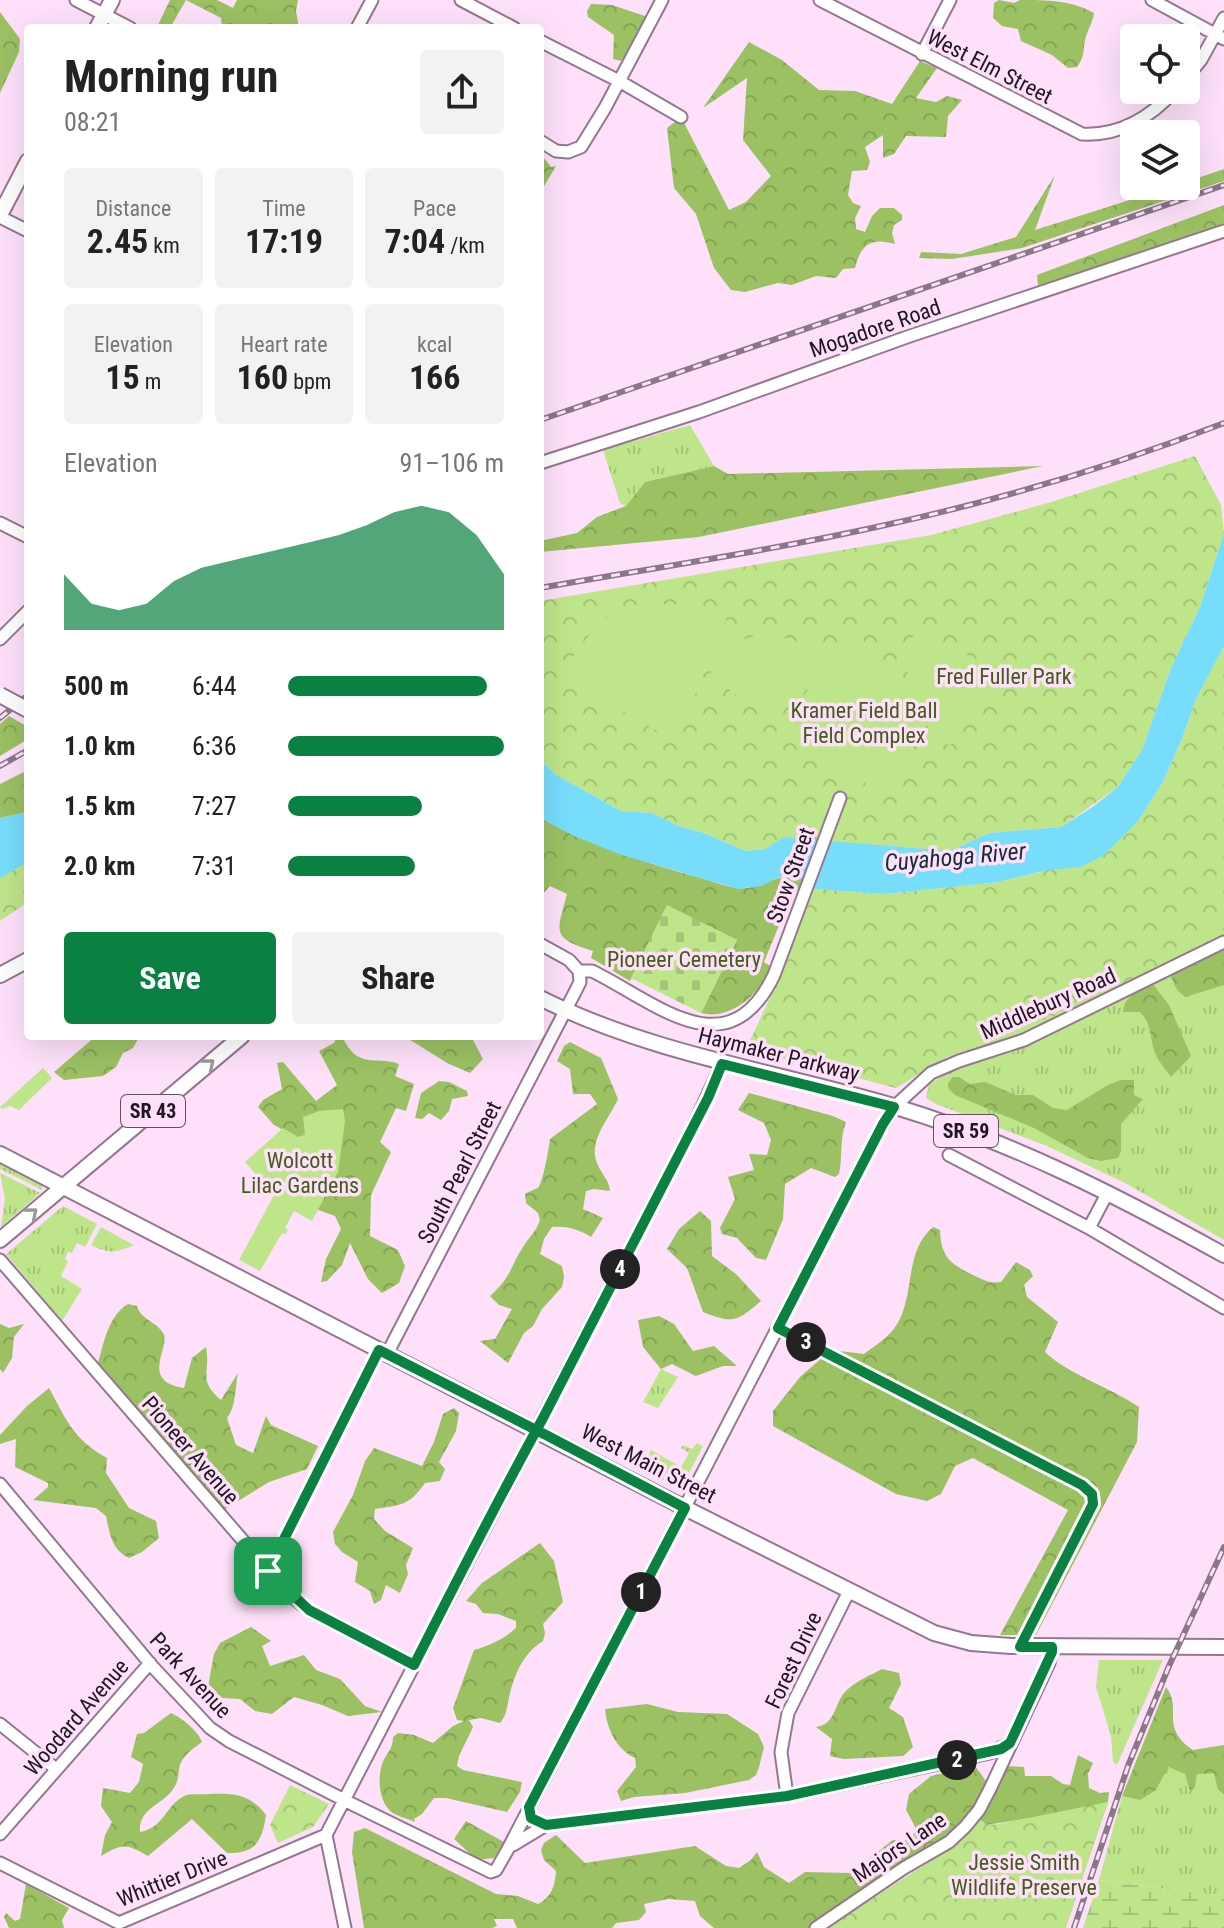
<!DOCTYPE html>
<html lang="en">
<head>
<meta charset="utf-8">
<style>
  body { margin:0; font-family:"Roboto Condensed",sans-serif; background:#f2f2f2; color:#222; height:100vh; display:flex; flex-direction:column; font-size:30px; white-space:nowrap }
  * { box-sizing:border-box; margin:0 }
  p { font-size:26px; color:#767676 }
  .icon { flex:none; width:44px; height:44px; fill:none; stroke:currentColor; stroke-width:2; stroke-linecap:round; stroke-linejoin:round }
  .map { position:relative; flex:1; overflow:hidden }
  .sheet { position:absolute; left:24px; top:24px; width:520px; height:1016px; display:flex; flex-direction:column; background:#fff; border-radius:8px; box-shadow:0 8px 32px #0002 }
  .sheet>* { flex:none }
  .fabs { position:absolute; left:1120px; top:24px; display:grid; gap:16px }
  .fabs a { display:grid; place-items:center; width:80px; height:80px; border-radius:8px; background:#fff; box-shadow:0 8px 32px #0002; font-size:40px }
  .pin { position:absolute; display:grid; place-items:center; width:68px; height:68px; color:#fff; margin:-34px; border-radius:16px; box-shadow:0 4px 12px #0006 }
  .km { position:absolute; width:40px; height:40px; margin:-20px; border-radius:50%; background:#222; color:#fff; font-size:22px; line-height:40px; text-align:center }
  .round { display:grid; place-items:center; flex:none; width:84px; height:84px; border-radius:8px; background:#f2f2f2 }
  .head { display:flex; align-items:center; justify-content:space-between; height:136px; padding:0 40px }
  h1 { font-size:44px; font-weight:700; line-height:60px }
  .figures { display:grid; grid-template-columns:repeat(3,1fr); gap:12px; height:136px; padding:8px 40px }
  .figures div { display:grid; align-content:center; border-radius:8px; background:#f2f2f2; text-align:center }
  .figures b { font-size:34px; font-weight:700 }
  .figures small { font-size:22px; font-weight:400 }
  .figures p { font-size:22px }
  .chart { height:224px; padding:16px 40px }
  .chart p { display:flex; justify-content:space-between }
  .chart svg { width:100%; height:144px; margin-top:8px; fill:#0b8043; opacity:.7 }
  .button { display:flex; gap:16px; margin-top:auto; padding:16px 40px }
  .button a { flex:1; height:92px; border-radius:8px; background:#0b8043; color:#fff; font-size:32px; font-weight:700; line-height:92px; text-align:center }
  .button a+a { background:#f2f2f2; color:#222 }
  ul { padding:0 40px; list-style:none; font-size:26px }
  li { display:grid; grid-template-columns:128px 96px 1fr; align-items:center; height:60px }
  li i { height:20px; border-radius:10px; background:#0b8043 }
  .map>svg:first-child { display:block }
  .grass { fill:url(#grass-tufts) }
  .forest { fill:url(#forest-crowns) }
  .wetland { fill:url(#wetland-marsh) }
  .cemetery { fill:url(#cemetery-stones) }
  .park { fill:url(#park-crowns) }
  .garden { fill:#bfe58b }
  .water { fill:#77ddfb }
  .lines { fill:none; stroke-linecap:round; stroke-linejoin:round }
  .minor-casing { stroke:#937890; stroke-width:15 }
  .major-casing { stroke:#937890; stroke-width:18 }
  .minor { stroke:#fff; stroke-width:11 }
  .major { stroke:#fff; stroke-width:14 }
  .rail-casing { stroke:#8a7788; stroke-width:6 }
  .rail { stroke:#fee0fa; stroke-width:3; stroke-dasharray:9; stroke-linecap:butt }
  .major-bridge-casing { stroke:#937890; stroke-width:18; stroke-linecap:butt }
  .major-bridge { stroke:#fff; stroke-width:14 }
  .oneway { stroke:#9b969a }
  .route-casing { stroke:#fff; stroke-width:16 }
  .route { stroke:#0b8043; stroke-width:10 }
  .labels { text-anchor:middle; stroke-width:7; stroke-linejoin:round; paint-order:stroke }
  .shield { fill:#fee0fa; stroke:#635361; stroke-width:2 }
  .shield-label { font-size:20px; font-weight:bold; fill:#20161f }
  .street-label { font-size:22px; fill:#20161f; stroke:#fee0fa }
  .park-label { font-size:22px; fill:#445c1a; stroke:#fee0fa }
  .water-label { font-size:24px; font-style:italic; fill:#162d34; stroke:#fee0fa }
</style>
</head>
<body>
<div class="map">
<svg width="1224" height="1928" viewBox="0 0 1224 1928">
  <defs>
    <pattern id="grass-tufts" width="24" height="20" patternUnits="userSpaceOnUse" patternTransform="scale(2)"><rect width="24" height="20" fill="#bfe58b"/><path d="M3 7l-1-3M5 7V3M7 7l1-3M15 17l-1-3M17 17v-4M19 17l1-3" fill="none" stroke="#a4c478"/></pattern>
    <pattern id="forest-crowns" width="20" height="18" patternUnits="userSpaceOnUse" patternTransform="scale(2)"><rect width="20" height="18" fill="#9bc163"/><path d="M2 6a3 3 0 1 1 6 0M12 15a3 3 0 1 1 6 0" fill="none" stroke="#85a556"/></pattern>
    <pattern id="wetland-marsh" width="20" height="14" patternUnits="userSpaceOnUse" patternTransform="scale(2)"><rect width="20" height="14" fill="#bfe58b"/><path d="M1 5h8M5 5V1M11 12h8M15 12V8" fill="none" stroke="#a4c478"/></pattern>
    <pattern id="cemetery-stones" width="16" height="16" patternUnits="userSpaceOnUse" patternTransform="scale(2)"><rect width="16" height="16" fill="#bfe58b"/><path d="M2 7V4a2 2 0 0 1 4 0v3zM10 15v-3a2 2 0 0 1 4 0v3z" fill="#a4c478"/></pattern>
    <pattern id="park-crowns" width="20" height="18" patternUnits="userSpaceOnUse" patternTransform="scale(2)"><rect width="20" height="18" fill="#bfe58b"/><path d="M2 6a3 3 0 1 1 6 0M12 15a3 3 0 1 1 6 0" fill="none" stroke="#a4c478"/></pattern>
  </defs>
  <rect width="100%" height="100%" fill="#fee0fa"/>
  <path class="grass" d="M690 425 714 466 645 482 626 506 620 503 603 450Z
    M1224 948V1240L1127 1184 1047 1146 936 1104 926 1098 929 1084 956 1068 1031 1043Z
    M0 1162 42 1184V1190L0 1169Z
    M0 1173 40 1193 1 1227 5 1199Z
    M63 1206 97 1224 85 1247 77 1243 72 1253 68 1252 65 1259 68 1261 61 1276 82 1289 62 1321 6 1254Z
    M101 1227 134 1245C116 1253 109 1254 91 1245Z
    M661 1369 678 1377 658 1408 643 1402Z
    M697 1443 703 1446 681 1489 641 1468 651 1450 681 1467 689 1453 681 1448 683 1445 692 1449Z
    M1099 1660H1163L1117 1765 1113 1762 1111 1736 1096 1687Z
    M1168 1767 1185 1774 1195 1787 1197 1774 1215 1772 1218 1790 1224 1794V1896L1099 1880 1122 1796 1140 1800Z"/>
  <path class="forest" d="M170 0H186L170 28H162L158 25Z
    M186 0H217L233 8 237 0H298L296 11 299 28H222L221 18Z
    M999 0 1014 3 1020 0C1047 0 1071 0 1094 13 1093 22 1087 31 1085 40 1083 51 1085 56 1077 67L1068 68 1052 55 1021 41 1018 29 1002 26 993 18 994 3Z
    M591 4 612 5 645 16V23L621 61 613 59 614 35 588 17 587 11Z
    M0 12 20 39 19 52 0 93Z
    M749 42 782 60 819 90 855 91 892 104 920 61 937 68 916 98 936 102 947 96 962 100 948 116 946 137 906 136 894 154 883 158V135L865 147 870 162 867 170 852 171 848 195 853 203 861 206 855 218 856 229 865 232 872 216 880 208H894L902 215V220L894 225 892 233 895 244C871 237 861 244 855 268L843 269 836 278 816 276 792 285 778 283 745 292 731 290 714 268 696 214 674 188 667 128 681 117 729 210 746 202 771 176 743 140 747 78 703 108Z
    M540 153 551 167 556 166 540 193Z
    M1224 169V181L1022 248 952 259 919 258 921 252 961 254 1016 237 1055 175 1035 230 1174 186H1186V182Z
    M1224 205V224L1038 286 1037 275Z
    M714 466 728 474 1043 466 699 537 540 552V541L577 533 597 517 626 506 645 482Z
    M9 716 28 727V739L0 756V724Z
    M28 770V812L0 818V784Z
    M540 818C591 845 645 863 701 878 712 881 724 886 736 888 761 892 783 866 806 881L791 896 764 962 770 966C762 993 731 1021 701 1013L737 940 667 906 630 981 591 958 593 951C550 938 557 932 567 894L550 886 540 897Z
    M1224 947V985L1185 997 1177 990 1171 977 1174 972Z
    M1152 983 1169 1005 1191 1056 1171 1077C1166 1070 1159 1062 1156 1055 1149 1039 1153 1025 1140 1012H1123C1124 996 1140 989 1152 983Z
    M96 1036H137L138 1039 133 1048 123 1053 116 1067 103 1076 64 1080 54 1072Z
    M337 1036H342C358 1071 375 1055 399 1064L395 1076 414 1084 406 1111 396 1108 380 1142 391 1152 371 1195 370 1236 398 1250 405 1266 399 1283 382 1293 368 1279 350 1243 342 1265 327 1281 321 1282 326 1259 341 1229 335 1216 274 1194 305 1135 298 1138 274 1125 258 1107 263 1100 282 1089 277 1063 283 1062 316 1101 337 1085 319 1051 334 1043Z
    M404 1036H471L483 1059 470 1073 447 1063Z
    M570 1042 601 1058 618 1099C609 1119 588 1141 597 1163 601 1174 609 1179 610 1191L594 1189 586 1191 583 1209 603 1218 591 1237C579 1229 566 1226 552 1227L544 1239 540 1254 562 1266 564 1277 562 1287 542 1309 533 1326 524 1333 508 1363 480 1341 495 1339 512 1309 499 1305 490 1296C512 1276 509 1269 523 1247 529 1237 536 1232 540 1220L538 1213 526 1203 525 1194C526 1193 537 1188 538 1188 543 1182 549 1148 550 1139L597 1104 590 1094H573L570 1069 557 1061 564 1046Z
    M953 1077H959L970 1084 985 1082 1016 1095H1033L1053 1108 1067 1110 1108 1085 1121 1080H1134V1095L1143 1099 1121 1124V1151L1118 1158 1101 1161 1088 1158 1034 1128 955 1095 948 1088V1083Z
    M439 1081 449 1082 467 1091 468 1096 452 1099 449 1111 441 1120 429 1113 422 1119 415 1118 421 1093Z
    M749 1093 833 1116 846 1122C839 1140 843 1156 839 1174L835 1177 811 1168 785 1184 783 1219 766 1260 756 1258 737 1238 722 1234 720 1228 735 1199 728 1177 754 1170 749 1154 767 1155 771 1140 764 1123 738 1110Z
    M700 1211 711 1221 712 1256 736 1274 761 1301C736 1322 734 1324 703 1312L687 1268 667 1249 679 1229Z
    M933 1227 940 1230C941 1256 949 1263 971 1274 981 1279 990 1284 1001 1282L1016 1262 1030 1270 1033 1276 1024 1285 1027 1297 1058 1322 1045 1352C1066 1373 1111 1388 1139 1407L1137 1442 1036 1635H1000L1068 1510 973 1458 955 1466 941 1494 927 1501 896 1494 773 1426V1411L800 1377 831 1350 864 1354C873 1347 886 1339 893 1330 917 1300 902 1253 933 1227Z
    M128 1304 137 1306C141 1320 156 1321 163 1333 172 1346 138 1381 184 1388L192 1358 206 1347C211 1374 197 1379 221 1400L238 1373C235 1388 236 1407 227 1418L236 1445 253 1453 266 1416 271 1425 318 1446 307 1469 269 1482 224 1510 98 1363C104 1343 108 1316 128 1304Z
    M659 1316 674 1324 693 1351 714 1346 737 1366H723L696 1376 672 1364 661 1369 643 1347 638 1320Z
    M0 1324 9 1328 24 1324 14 1337 12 1358 3 1373 0 1369Z
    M49 1388C67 1421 73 1439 107 1458L106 1473 129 1508 156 1521 159 1538 142 1552 129 1558C111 1549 110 1534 106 1516L96 1508 33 1500 48 1487V1483L15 1467 16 1439 0 1444V1435L27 1406Z
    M454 1408 459 1413 456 1431 439 1462 445 1469 440 1481 425 1483C409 1506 401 1505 375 1509L374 1519 385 1531 413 1548 406 1565 408 1574 400 1593 386 1585 381 1600 374 1604 370 1591 355 1582 358 1562 342 1552 335 1544 333 1532 353 1495 365 1461 374 1448 422 1466 434 1442 443 1414Z
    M540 1543 554 1561 563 1602 543 1624 545 1633 543 1641C524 1653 516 1671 510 1693 507 1704 508 1714 500 1723L481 1718 469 1720 473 1727 459 1756 457 1766 463 1770 522 1782 520 1792 507 1812 446 1798H434L422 1814 414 1819 415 1822C409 1819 403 1818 397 1815 379 1808 377 1780 382 1764 386 1753 393 1750 393 1737L398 1733 414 1735 433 1743 453 1726 464 1721 457 1720 453 1708 474 1650C489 1646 504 1639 516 1628V1621L498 1614 483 1613 476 1604 466 1601 482 1583Z
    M251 1627 271 1641 262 1646 270 1666 304 1655 316 1670 340 1679 365 1706 382 1712 348 1716 322 1705 294 1697 272 1714 255 1711 240 1699 206 1697 214 1654 220 1643Z
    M882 1669 899 1673 901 1684 889 1708 903 1717 913 1747 903 1756 844 1759 830 1756 832 1739 816 1727C837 1725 834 1700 848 1689 858 1680 871 1675 882 1669Z
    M1166 1687C1183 1709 1159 1727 1193 1750L1224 1745V1794L1218 1790 1214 1773 1197 1774 1195 1787 1190 1791 1185 1774 1168 1767 1156 1790 1140 1800 1122 1796Z
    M647 1704 678 1712 727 1714 758 1734 764 1747 759 1767 756 1775 749 1780 685 1793 634 1797 621 1801 617 1791 636 1767 635 1758C616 1749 607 1729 605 1709Z
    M171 1713C182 1718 198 1731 202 1742 194 1748 183 1755 180 1765 178 1771 179 1778 176 1784 167 1805 138 1806 140 1832 165 1827 164 1807 184 1796 190 1793 201 1795 209 1794 234 1793 250 1794 266 1815 262 1842 255 1854 227 1853L192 1819 148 1856C126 1844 124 1843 101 1856L105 1835 112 1822 101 1806 103 1788 130 1793 139 1782 143 1764 131 1757 137 1734 144 1733Z
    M1078 1755 1093 1763 1088 1774 1089 1788 1100 1793 1109 1792 1108 1802 1065 1928H869L1044 1816 986 1825 980 1819 1006 1766 1024 1767 1025 1776H1051L1063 1784 1070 1785Z
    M975 1766 989 1785 961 1825 945 1839 810 1928H714L700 1916 695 1901 668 1899 644 1904 646 1912 639 1920 616 1923 612 1928H517L513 1919H494L497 1926 492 1928H364L352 1852 354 1832 365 1828 496 1894 518 1896 538 1904C552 1897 555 1885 556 1871L544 1860 541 1850 544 1843 556 1835 585 1863 695 1846 726 1866 739 1868 751 1860 757 1852 764 1867 789 1883 805 1872 851 1873 893 1840H907L917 1830 906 1810 909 1794 931 1776Z
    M466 1821 504 1842 494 1858 477 1860 454 1839Z
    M26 1884 69 1908 62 1920 64 1928H9L4 1917 6 1913 15 1921 20 1919Z"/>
  <path class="wetland" d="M1099 1880 1224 1896V1928H1083Z"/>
  <path class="cemetery" d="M667 905 737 940 701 1013 631 978Z"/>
  <path class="park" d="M1195 456 1221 505 1224 533 1200 607 1171 668 1142 750 1118 787 1061 827 989 833 950 851 784 838 765 849 746 851 701 832 678 826 652 813 621 811 556 775 540 760V601L931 535 1048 503Z
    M1224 646V936L1028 1033 998 1045 967 1050 947 1057 896 1088 746 1049 782 972 814 889 885 894 999 882 1045 871 1138 821 1163 782 1182 739 1195 701Z
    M28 862V902L0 921V878Z
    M290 1785 329 1804 313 1827 278 1843 270 1825Z
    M1108 1802 1066 1928H827L960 1842 980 1819 986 1825 998 1824Z"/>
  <path class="garden" d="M642 604 700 605 729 612 687 715 656 730 560 676C581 646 602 608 642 604Z
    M914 632 987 664 990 663 997 673 950 746C906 713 901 683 914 632Z
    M766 634 793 640 820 656C805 674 780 718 752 705 737 698 723 683 710 674 718 647 741 637 766 634Z
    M854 634C912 674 926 732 894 795 867 782 806 762 792 737 788 729 795 709 799 701Z
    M43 1068 52 1078 19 1110 10 1106 2 1109 0 1107Z
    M343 1109 345 1121 338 1172 312 1221 294 1211 285 1228 288 1230 286 1234 282 1233 260 1271 239 1260 274 1195 245 1162 283 1128 298 1137 305 1135 303 1117 319 1111Z"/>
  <path class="water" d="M1224 533V646L1195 701 1182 739 1163 782 1138 821 1103 856 1080 867 1044 871 999 882 885 894 814 889 799 877 782 876 761 886 738 889 619 854 574 836 540 818V760L556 775 621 811 652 813 678 826 701 832 746 851 765 849 784 837 950 851 989 833 1061 827 1094 806 1118 787 1142 750 1171 668 1200 607Z
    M28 812V862L0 878V818Z"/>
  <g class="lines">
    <g class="minor-casing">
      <path id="minor" d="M76 0 130 28
        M461 0 514 28
        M820 0 1082 134C1120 136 1151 117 1175 90
        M1152 0 1224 39
        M357 28 372 0
        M540 41 619 81 681 117
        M922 54 950 0
        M1186 78 1201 60 1224 18
        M540 141 556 151 568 152 581 147 605 108 662 0
        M0 217 28 231
        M540 463 699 412 907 337 1224 231
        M0 523 28 537
        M0 639 28 611
        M540 944 569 960 579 971H592C657 1003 728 1071 774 975L840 798
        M949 1155 1089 1228 1224 1308
        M1089 1228 1108 1192
        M0 1260 291 1596 309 1610 414 1665
        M778 1328 1082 1485 1092 1494 1093 1504 1020 1647
        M387 1354 575 992 580 982 579 971
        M0 1484 152 1666 210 1728 229 1741 354 1805 491 1872 496 1870 508 1849 880 1130 894 1107 931 1073 959 1061 1024 1040 1224 942
        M268 1571 379 1350
        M0 1724 56 1769
        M787 1796 781 1752 788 1713 849 1591
        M0 1834 150 1663
        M326 1835 345 1928
        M513 1845 546 1825 787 1796 990 1753 1010 1743
        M0 1863 119 1923 326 1835 692 1129 722 1064
        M816 1928 904 1868 949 1842 965 1827 979 1810 990 1789 1049 1663 1052 1647"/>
    </g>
    <g class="major-casing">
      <path id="major" d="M97 28 112 0
        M0 215 28 161
        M0 975 28 960
        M540 998C652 1054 774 1071 893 1106 1010 1141 1118 1196 1224 1255
        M0 1154 685 1508 934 1633 971 1643 1011 1646 1224 1647
        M0 1240 242 1036"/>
    </g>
    <use href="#minor" class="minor"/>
    <use href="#major" class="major"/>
    <g class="rail-casing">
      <path id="rail" d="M540 420 1224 185
        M540 588C654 568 768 551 881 526 997 501 1113 466 1224 423
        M0 718 28 695
        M0 766 28 750
        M1074 1928 1128 1766 1169 1666 1224 1547"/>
    </g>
    <use href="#rail" class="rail"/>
    <g class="major-bridge-casing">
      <path id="major-bridge" d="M0 695 28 710"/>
    </g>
    <use href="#major-bridge" class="major-bridge"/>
  </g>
  <defs><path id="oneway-chevron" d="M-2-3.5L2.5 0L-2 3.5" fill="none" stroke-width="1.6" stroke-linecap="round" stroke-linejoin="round" transform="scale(2)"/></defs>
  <g class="oneway">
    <use href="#oneway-chevron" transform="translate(209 1064) rotate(-40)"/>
    <use href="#oneway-chevron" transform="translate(32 1213) rotate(-40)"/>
  </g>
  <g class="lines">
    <g class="route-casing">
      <path id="route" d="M268 1571 379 1350 536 1430 546 1435 685 1508 529 1807 531 1818 546 1825 787 1796 1001 1749 1010 1743 1052 1652V1647H1020L1093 1504 1092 1494 1082 1485 778 1328 883 1124 894 1107 722 1064 708 1098 543 1418C498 1500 456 1582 414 1665L309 1610 268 1571"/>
    </g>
    <use href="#route" class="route"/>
  </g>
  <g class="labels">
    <g class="shield">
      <rect x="121" y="1095" width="64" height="32" rx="6"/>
      <rect x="934" y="1115" width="64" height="32" rx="6"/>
    </g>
    <g class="shield-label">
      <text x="153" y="1118">SR 43</text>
      <text x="966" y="1138">SR 59</text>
    </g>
    <g class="street-label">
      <text transform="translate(990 66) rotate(27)" y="8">West Elm Street</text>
      <text transform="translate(875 328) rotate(-19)" y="8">Mogadore Road</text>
      <text transform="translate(790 875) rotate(-70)" y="8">Stow Street</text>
      <text transform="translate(1048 1003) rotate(-24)" y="8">Middlebury Road</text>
      <text transform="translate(779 1054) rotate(14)" y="8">Haymaker Parkway</text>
      <text transform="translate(459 1172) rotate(-63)" y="8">South Pearl Street</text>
      <text transform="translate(191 1450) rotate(49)" y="8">Pioneer Avenue</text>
      <text transform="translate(649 1463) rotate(27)" y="8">West Main Street</text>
      <text transform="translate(793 1660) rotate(-65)" y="8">Forest Drive</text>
      <text transform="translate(191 1675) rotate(47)" y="8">Park Avenue</text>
      <text transform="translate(76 1717) rotate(-49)" y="8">Woodard Avenue</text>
      <text transform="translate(899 1847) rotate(-34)" y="8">Majors Lane</text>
      <text transform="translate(172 1878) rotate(-22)" y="8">Whittier Drive</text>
    </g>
    <g class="park-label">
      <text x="1004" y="684">Fred Fuller Park</text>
      <text x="864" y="718">Kramer Field Ball<tspan x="864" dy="25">Field Complex</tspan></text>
      <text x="684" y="967">Pioneer Cemetery</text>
      <text x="300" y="1168">Wolcott<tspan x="300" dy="25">Lilac Gardens</tspan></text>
      <text x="1024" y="1870">Jessie Smith<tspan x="1024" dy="25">Wildlife Preserve</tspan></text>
    </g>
    <g class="water-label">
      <text transform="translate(955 857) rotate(-5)" y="8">Cuyahoga River</text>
    </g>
  </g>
</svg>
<div class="fabs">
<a><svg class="icon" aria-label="locate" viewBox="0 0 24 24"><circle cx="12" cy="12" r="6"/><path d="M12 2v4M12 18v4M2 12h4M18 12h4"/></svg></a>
<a><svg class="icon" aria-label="layers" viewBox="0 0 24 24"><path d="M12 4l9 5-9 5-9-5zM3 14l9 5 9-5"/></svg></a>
</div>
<div class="pin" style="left:268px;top:1571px;background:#1e9e55"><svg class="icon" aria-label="arrive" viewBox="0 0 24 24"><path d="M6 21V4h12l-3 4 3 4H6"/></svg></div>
<b class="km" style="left:641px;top:1592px">1</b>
<b class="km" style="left:957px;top:1760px">2</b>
<b class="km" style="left:806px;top:1342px">3</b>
<b class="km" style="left:620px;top:1269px">4</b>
<section class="sheet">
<div class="head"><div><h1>Morning run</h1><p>08:21</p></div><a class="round"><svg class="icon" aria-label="share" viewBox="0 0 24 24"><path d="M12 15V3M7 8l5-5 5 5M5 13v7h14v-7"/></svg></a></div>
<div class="figures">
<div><p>Distance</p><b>2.45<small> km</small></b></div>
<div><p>Time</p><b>17:19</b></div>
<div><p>Pace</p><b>7:04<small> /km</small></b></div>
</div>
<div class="figures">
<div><p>Elevation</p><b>15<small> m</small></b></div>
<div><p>Heart rate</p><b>160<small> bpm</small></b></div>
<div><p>kcal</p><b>166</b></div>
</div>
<div class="chart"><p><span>Elevation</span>91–106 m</p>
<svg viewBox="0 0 160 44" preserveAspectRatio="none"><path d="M0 44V27L10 36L20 38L30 36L40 29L50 25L60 23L70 21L80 19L90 17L100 15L110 12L120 8L130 6L140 8L150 15L160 27V44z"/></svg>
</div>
<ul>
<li><b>500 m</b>6:44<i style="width:92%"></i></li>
<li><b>1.0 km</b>6:36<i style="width:100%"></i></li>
<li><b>1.5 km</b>7:27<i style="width:62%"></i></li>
<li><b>2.0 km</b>7:31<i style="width:59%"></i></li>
</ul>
<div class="button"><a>Save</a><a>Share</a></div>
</section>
</div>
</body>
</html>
